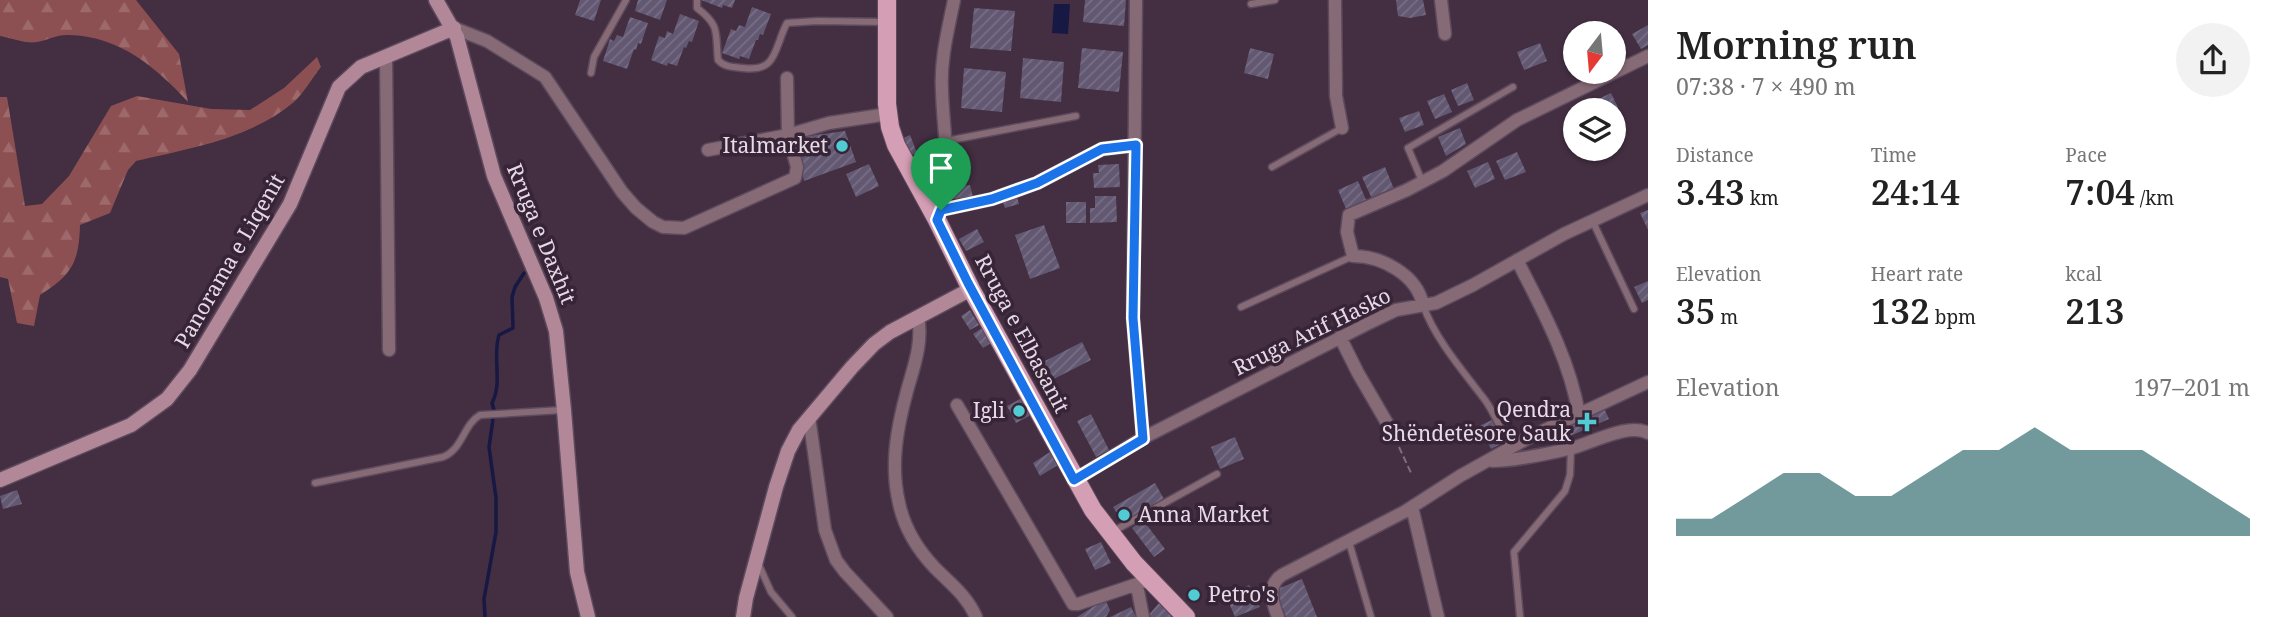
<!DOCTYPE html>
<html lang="en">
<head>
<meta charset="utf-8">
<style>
  body { margin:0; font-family:"Noto Serif",serif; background:#f2f2f2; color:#222; height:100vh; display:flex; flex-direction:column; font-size:26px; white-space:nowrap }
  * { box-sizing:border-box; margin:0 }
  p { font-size:23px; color:#767676 }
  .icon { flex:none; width:38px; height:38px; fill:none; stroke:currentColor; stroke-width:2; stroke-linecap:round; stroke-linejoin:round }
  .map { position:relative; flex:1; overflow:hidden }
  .side { display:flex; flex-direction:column; background:#fff; width:630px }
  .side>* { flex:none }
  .needle { width:46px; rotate:196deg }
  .tools { position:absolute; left:1563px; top:21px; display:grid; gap:14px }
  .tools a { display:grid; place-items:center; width:63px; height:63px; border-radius:50%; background:#fff; box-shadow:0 2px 5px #0004; font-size:35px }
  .pin { position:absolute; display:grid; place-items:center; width:60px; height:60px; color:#fff; margin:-72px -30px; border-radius:50% 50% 50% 0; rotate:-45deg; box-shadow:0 0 7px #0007 }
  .pin .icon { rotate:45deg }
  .round { display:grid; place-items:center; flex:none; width:74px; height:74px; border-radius:37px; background:#f2f2f2 }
  .overview { display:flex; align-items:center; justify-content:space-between; height:119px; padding:0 28px }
  h1 { font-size:38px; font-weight:600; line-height:52px }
  .figures { display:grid; grid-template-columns:repeat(3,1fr); gap:10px; height:119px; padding:7px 28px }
  .figures div { display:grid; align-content:center }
  .figures b { font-size:35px; font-weight:600 }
  .figures small { font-size:19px; font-weight:400 }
  .figures p { font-size:19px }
  .chart { height:196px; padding:14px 28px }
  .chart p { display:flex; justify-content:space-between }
  .chart svg { width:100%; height:126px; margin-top:7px; fill:#376e72; opacity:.7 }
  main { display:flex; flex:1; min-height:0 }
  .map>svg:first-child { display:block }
  .forest { fill:url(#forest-firs) }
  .water { fill:#171844 }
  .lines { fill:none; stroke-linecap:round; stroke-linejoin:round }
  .stream { stroke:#171844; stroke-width:3.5 }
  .building { fill:url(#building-hatch) }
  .lane-casing { stroke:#5d4a5c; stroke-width:9 }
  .street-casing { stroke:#5d4a5c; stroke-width:15 }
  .secondary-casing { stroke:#5d4a5c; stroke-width:17 }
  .primary-casing { stroke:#5d4a5c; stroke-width:20 }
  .path { stroke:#7f6d7f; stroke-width:2; stroke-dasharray:7 3.5; stroke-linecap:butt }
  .lane { stroke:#866b76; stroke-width:6 }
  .street { stroke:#866b76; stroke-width:12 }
  .secondary { stroke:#b28899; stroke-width:14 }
  .primary { stroke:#d49eb4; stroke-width:18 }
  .route-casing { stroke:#fff; stroke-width:14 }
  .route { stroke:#1a73e8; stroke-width:9 }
  .poi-dot { fill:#51ccd4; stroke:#382437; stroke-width:2.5 }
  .labels { text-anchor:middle; stroke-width:7; stroke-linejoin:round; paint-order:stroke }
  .poi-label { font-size:21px; fill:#e7dae7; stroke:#382437; text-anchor:end }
  .street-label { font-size:21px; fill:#e7dae7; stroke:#382437 }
</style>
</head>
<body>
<main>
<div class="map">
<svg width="1648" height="617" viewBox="0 0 1648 617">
  <defs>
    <pattern id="forest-firs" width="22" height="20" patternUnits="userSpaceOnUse" patternTransform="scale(1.75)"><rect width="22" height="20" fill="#8d5052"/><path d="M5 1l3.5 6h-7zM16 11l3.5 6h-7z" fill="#9d696b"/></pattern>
    <pattern id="building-hatch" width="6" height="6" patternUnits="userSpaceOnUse" patternTransform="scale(1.75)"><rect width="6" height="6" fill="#625872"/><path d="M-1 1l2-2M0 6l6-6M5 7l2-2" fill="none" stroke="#786f86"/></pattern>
  </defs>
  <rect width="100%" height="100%" fill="#432e42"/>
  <path class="forest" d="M0 0H136L179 54 188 102C156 67 119 36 69 35 58 34 48 40 37 42 26 44 11 38 0 36Z
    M317 57 321 67C312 78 304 93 294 102 250 139 190 148 136 161L128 170 110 213 80 225C79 262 72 275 40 295L34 326 17 323 8 279 0 277V97H7L25 206 42 204 69 176 111 106 137 96 211 109 250 110 284 88Z"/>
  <path class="water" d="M1054 4H1070L1068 34 1052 33Z"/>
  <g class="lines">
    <path class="stream" d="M494 410 492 403C503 382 492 357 499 335L513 328 512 297 515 287 524 273
      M485 617 484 599 496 532V498L489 447 493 419"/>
  </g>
  <path class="building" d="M580 0H601L594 21 575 15Z
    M638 0H667L660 20 635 11Z
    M701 0H735L732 8 723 5 722 8Z
    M1085 0H1126L1124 26 1083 22Z
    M1396 0H1423L1426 15 1410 18 1398 16Z
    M752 7 771 14 763 35 760 34 758 40H756L749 59 740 56 739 59 722 53 731 29 736 31 739 25 745 27Z
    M974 8 1015 11 1011 51 970 48Z
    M680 14 699 21 692 42 689 41 686 48 684 47 677 66 668 63 667 66 651 60 659 36 665 38 667 31 673 34Z
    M630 17 648 23 641 44 638 43 636 50 634 49 627 69 603 61 610 39 614 41 617 35 623 37Z
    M1648 25V45L1641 49 1632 34Z
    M1540 43 1547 61 1524 70 1517 52Z
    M1082 48 1123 52 1119 92 1078 88Z
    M1250 48 1274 54 1268 79 1244 73Z
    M1023 58 1064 62 1061 102 1020 98Z
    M964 68 1006 72 1002 112 961 108Z
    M1467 83 1474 100 1458 106 1451 90Z
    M1611 93 1619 110 1614 113V110H1594L1590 103Z
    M1444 94 1452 112 1435 119 1427 101Z
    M1419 111 1424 125 1405 132 1399 118Z
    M1460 128 1466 144 1446 156 1438 137Z
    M845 131 856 162 804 181 794 138Z
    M910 135 917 153 908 156 901 139Z
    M1517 152 1526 172 1505 180 1496 161Z
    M1488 162 1495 179 1475 188 1467 171Z
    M869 164 879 186 856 197 846 174Z
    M1119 164 1120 187 1094 188 1093 173H1099L1098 165Z
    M1385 167 1394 189 1372 199 1362 177Z
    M1358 181 1366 200 1346 209 1338 190Z
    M970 185 973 197 952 199 951 188Z
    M1016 194 1019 204 1005 208 1002 199Z
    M1095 196H1116L1117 222 1090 223V208H1095Z
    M1066 202H1086V223H1066Z
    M1648 210V230L1640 213Z
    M1044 225 1060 268 1030 279 1015 235Z
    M977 229 984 242 966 251 959 239Z
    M1648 281V300L1642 303 1634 287Z
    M970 310 979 325 970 330 961 316Z
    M982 328 991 343 983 348 973 334Z
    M1082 342 1091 360 1046 383 1037 365Z
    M1022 398 1031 415 1016 423 1007 406Z
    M1604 408 1609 419 1570 436 1565 424Z
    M1091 414 1109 450 1096 457 1077 421Z
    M1492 420 1504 442 1491 449 1479 426Z
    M1235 437 1244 459 1220 469 1211 447Z
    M1050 452 1058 465 1040 476 1033 463Z
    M1155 483 1164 499 1123 523 1113 507Z
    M17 490 22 504 3 509 0 496Z
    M1143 520 1165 549 1154 557 1132 528Z
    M1101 542 1111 563 1095 570 1085 549Z
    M1302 579 1317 617H1286L1275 590Z
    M1249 585 1260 607 1235 617 1226 596Z
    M1105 599 1110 610 1106 617H1077Z
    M1159 603 1172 617H1147Z
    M1131 607 1136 617H1110Z"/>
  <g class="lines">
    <g class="lane-casing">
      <path id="lane" d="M697 0V8C721 26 715 33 718 60 724 67 733 67 743 68 778 73 774 47 787 23L817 21 885 22
        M1251 4 1275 0
        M591 73 594 57 626 0
        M946 141 1076 116
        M1272 167 1342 128
        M1422 181 1408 148 1513 87
        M1592 220 1634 309
        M1423 305C1435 339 1463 371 1485 400 1495 414 1502 432 1510 448
        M1241 307 1353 256
        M315 483 443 457C463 449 463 425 480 415L562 410
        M1112 532 1217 474
        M1349 542 1371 617
        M758 563 771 592 792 617
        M1520 617 1514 552 1565 491 1570 475 1571 448"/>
    </g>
    <g class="street-casing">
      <path id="street" d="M1136 0 1133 318 1143 438
        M1335 0 1336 96 1342 128
        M1441 0 1445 34
        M454 28 487 41 545 77 622 192 636 208 653 222 663 227 684 228 795 178 797 167 788 135 787 78
        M386 56 389 350
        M708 150 788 135 829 123 888 114
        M941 210 992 199 1037 183 1102 149 1136 145
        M937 220C954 178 943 134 942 91 940 60 948 30 954 0
        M1517 260C1542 309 1570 360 1579 415
        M1423 305C1417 275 1382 256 1353 256L1347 232 1349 215 1407 190 1443 171 1517 120 1648 56
        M918 317C923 342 914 366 907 391 897 428 890 465 899 503 904 527 918 550 935 568 951 584 967 596 976 617
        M1340 337 1358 373 1394 435
        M957 405 1073 604H1078L1149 580
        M809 417 825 530 836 560 845 572 887 617
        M1492 461C1516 461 1545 454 1569 449 1590 444 1628 422 1648 433
        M1074 480 1143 438 1367 324 1396 310 1436 303 1473 285 1564 234 1648 195
        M1412 507 1438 617
        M1137 586 1143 617
        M1278 617C1272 602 1267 585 1282 575L1404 512 1460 476 1530 437 1648 382"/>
    </g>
    <g class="secondary-casing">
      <path id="secondary" d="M436 0 457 37 494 176 546 298 556 331 564 410 577 572 588 617
        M0 480 131 425 167 399 190 370 290 204 339 87 361 67 454 28
        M743 617 746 598 776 487 788 451 799 430 852 367 874 344 890 332 971 289"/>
    </g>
    <g class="primary-casing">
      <path id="primary" d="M887 0V104L890 127 896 145 937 220 971 289 1093 510 1134 563 1186 617"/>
    </g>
    <path class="path" d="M1399 447 1412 475"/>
    <use href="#lane" class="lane"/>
    <use href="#street" class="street"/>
    <use href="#secondary" class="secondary"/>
    <use href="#primary" class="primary"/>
  </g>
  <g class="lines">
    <g class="route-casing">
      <path id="route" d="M1136 145 1133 318 1143 439 1074 480 968 283 937 220 941 210 992 199 1037 183 1102 149Z"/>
    </g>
    <use href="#route" class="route"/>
  </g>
  <g class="poi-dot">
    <circle cx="842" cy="146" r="7"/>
    <circle cx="1019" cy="411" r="7"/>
    <path d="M1583.5 411.5h7v7h7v7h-7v7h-7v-7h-7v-7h7z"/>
    <circle cx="1124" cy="515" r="7"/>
    <circle cx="1194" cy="595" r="7"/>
  </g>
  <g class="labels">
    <g class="poi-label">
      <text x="828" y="153">Italmarket</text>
      <text x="1571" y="417">Qendra<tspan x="1571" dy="24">Shëndetësore Sauk</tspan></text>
      <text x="1005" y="418">Igli</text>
      <text x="1138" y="522" text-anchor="start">Anna Market</text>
      <text x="1208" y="602" text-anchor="start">Petro's</text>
    </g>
    <g class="street-label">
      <text transform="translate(541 234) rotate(68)" y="7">Rruga e Daxhit</text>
      <text transform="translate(230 261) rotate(-60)" y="7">Panorama e Liqenit</text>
      <text transform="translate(1312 332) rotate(-26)" y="7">Rruga Arif Hasko</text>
      <text transform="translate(1022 334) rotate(62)" y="7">Rruga e Elbasanit</text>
    </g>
  </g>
</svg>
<div class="tools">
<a><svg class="needle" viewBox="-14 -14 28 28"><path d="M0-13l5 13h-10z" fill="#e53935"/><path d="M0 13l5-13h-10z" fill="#767676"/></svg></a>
<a><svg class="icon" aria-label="layers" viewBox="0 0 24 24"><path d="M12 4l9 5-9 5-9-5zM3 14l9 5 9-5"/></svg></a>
</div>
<div class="pin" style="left:941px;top:210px;background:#1e9e55"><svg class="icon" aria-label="arrive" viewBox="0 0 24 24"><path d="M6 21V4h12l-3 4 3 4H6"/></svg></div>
</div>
<section class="side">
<div class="overview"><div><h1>Morning run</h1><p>07:38 · 7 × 490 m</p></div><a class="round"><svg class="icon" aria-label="share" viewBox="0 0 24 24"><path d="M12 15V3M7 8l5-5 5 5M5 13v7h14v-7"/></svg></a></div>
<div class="figures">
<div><p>Distance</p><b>3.43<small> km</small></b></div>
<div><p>Time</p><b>24:14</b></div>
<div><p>Pace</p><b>7:04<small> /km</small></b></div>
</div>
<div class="figures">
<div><p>Elevation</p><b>35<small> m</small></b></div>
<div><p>Heart rate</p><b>132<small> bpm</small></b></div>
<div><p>kcal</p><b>213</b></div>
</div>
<div class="chart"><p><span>Elevation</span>197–201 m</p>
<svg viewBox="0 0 160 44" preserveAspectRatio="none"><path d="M0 44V38L10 38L20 30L30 22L40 22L50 30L60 30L70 22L80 14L90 14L100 6L110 14L120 14L130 14L140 22L150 30L160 38V44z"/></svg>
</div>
</section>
</main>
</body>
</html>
